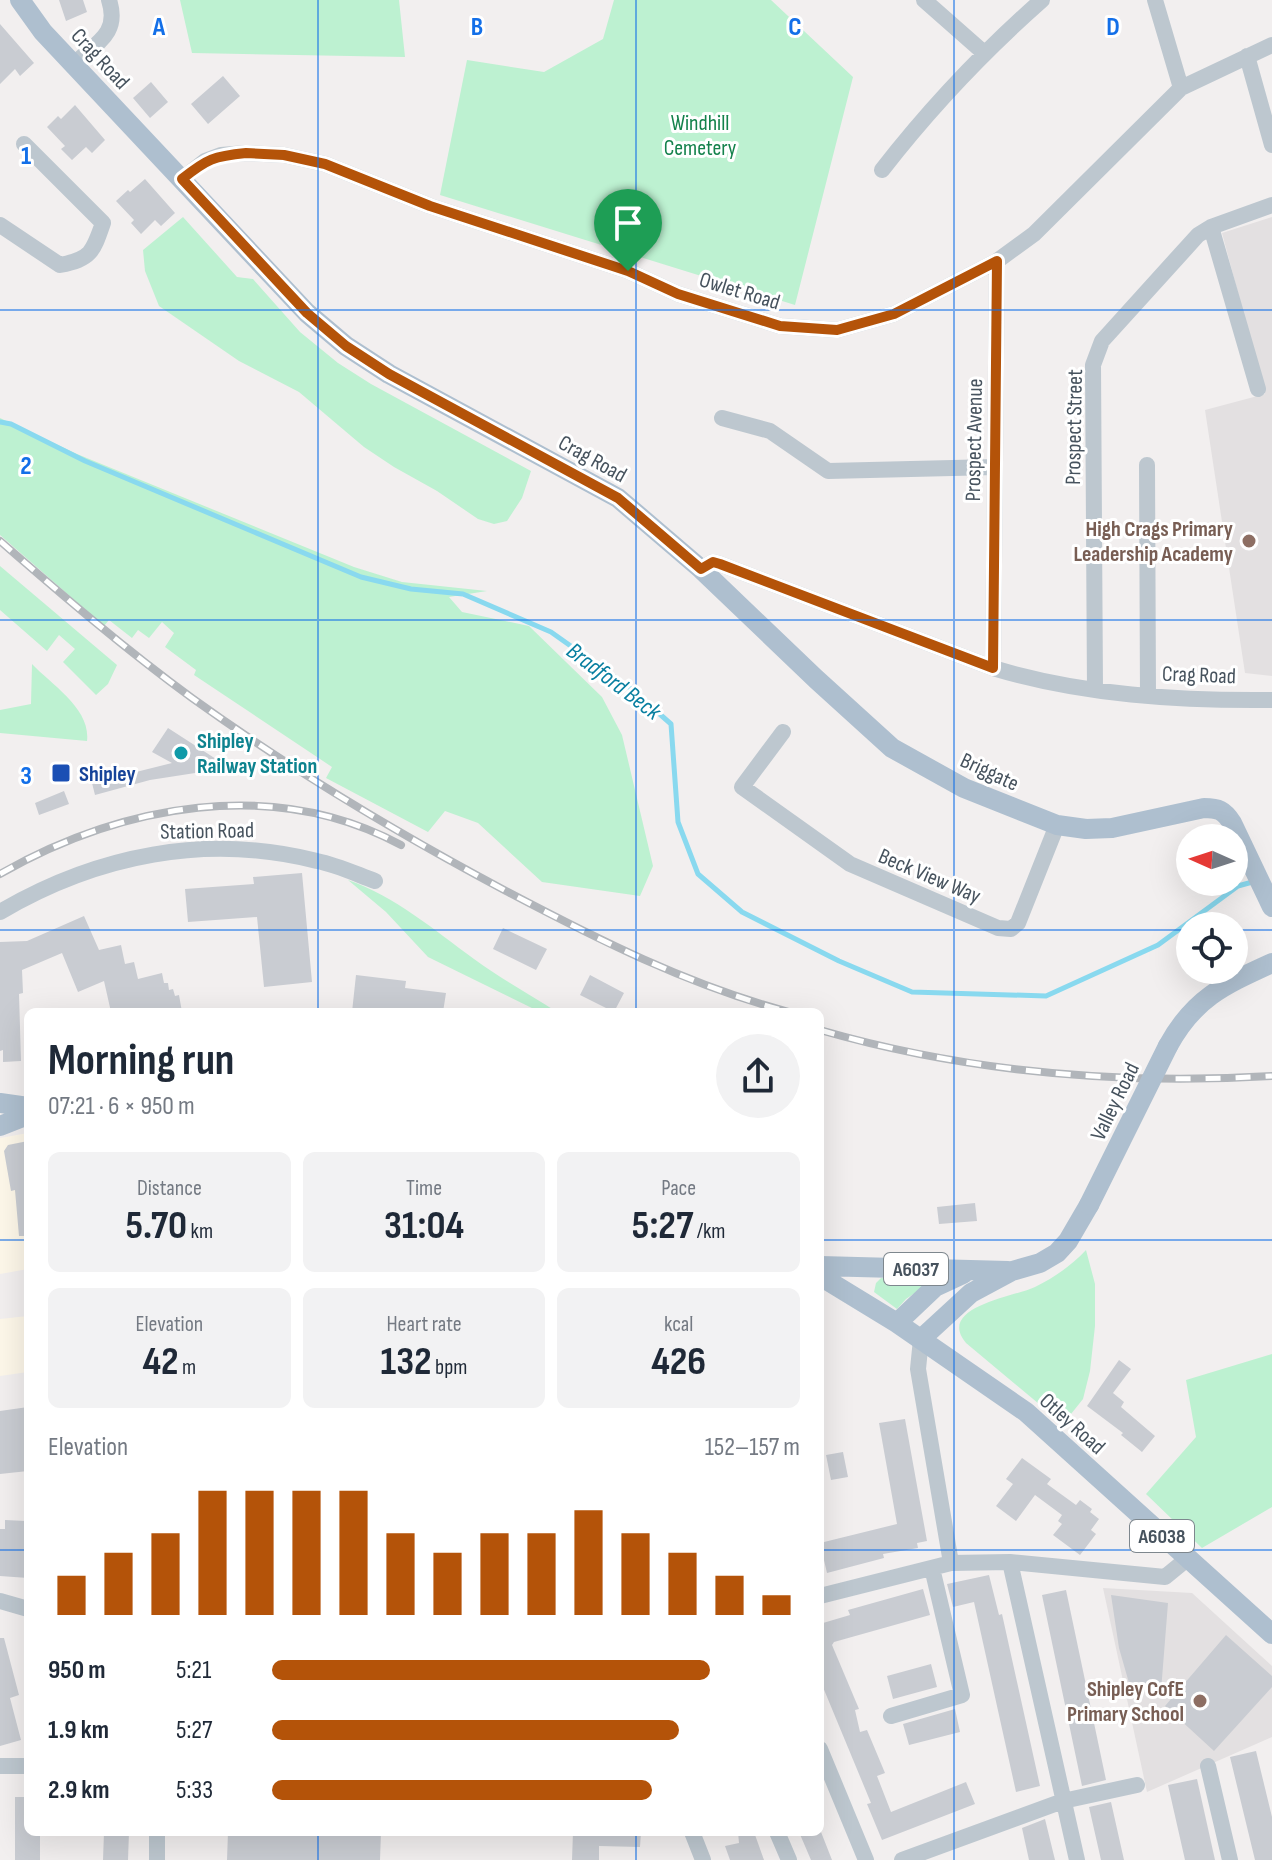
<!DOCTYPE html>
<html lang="en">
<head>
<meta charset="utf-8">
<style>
  body { margin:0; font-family:"Sofia Sans Condensed",sans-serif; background:#f2f2f3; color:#1f2937; height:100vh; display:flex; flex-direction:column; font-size:30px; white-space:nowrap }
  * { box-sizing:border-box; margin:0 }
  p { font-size:26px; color:#747a83 }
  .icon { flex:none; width:44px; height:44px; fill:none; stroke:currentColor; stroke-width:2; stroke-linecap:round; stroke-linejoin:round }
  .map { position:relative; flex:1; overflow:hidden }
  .sheet { position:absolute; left:24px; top:1008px; width:800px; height:828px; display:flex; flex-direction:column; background:#fff; border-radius:12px; box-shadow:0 8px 32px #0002 }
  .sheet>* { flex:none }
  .needle { width:52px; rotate:273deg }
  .buttons { position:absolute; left:1176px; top:824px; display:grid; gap:16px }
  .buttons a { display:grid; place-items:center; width:72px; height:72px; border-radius:50%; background:#fff; box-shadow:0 8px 32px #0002; font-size:40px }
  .pin { position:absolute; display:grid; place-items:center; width:68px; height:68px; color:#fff; margin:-82px -34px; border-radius:50% 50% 50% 0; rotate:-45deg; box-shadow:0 0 8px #0007 }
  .pin .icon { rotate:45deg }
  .round { display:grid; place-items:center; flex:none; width:84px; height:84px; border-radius:42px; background:#f2f2f3 }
  .overview { display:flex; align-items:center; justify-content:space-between; height:136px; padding:0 24px }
  h1 { font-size:44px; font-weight:700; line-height:60px }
  .stats { display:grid; grid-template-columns:repeat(3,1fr); gap:12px; height:136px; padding:8px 24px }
  .stats div { display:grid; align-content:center; border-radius:12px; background:#f2f2f3; text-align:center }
  .stats b { font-size:40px; font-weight:700 }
  .stats small { font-size:22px; font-weight:400 }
  .stats p { font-size:22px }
  .chart { height:224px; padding:16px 24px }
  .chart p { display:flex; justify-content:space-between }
  .chart svg { width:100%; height:144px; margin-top:8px; stroke:#b45309; stroke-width:6 }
  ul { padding:0 24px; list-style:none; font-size:26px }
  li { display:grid; grid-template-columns:128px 96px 1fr; align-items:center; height:60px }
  li i { height:20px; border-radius:10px; background:#b45309 }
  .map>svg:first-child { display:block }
  .commercial { fill:#fdf7e9 }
  .education { fill:#e3e0e1 }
  .green { fill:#bdf1d1 }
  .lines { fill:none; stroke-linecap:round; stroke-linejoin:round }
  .stream { stroke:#89d9ef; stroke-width:5 }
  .building { fill:#c9ccd2 }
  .minor { stroke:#bdc7cf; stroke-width:16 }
  .major { stroke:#aebfcf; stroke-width:20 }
  .rail-casing { stroke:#b1b5ba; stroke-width:8 }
  .rail { stroke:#fff; stroke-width:5; stroke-dasharray:15; stroke-linecap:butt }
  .major-bridge { stroke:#aebfcf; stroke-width:20 }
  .route-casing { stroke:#fff; stroke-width:16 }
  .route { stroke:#b45309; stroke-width:10 }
  .grid { fill:none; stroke:#136fe8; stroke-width:2; stroke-opacity:0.55 }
  .education-dot { fill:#8d6e63; stroke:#fff; stroke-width:3 }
  .culture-dot { fill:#0f9aa8; stroke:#fff; stroke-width:3 }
  .transit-dot { fill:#1a4fb4; stroke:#fff; stroke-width:3 }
  .labels { text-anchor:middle; stroke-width:6; stroke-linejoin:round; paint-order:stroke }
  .shield { fill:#fff; stroke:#7e878e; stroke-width:2 }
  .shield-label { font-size:20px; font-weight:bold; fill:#47535e }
  .street-label { font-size:22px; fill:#47535e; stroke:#fff }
  .park-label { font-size:22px; fill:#14824c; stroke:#fff }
  .education-label { font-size:22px; font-weight:bold; fill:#785e54; stroke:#fff; text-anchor:end }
  .culture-label { font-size:22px; font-weight:bold; fill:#0d838f; stroke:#fff; text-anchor:start }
  .transit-label { font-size:22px; font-weight:bold; fill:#164399; stroke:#fff; text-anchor:start }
  .water-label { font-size:24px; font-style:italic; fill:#097fa0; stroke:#fff }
  .grid-label { font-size:26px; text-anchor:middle; font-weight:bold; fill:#136fe8; stroke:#fff; stroke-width:6; stroke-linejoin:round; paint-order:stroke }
</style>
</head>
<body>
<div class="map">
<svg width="1272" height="1860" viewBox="0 0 1272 1860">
  <rect width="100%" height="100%" fill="#f2efef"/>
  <path class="commercial" d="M28 1133V1269L0 1274V1138Z
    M28 1316V1372L0 1376V1319Z"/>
  <path class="education" d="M1272 217V676L1245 673 1205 410 1265 394 1222 233Z
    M1103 1588 1192 1593 1272 1666V1737L1147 1792Z"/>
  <path class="green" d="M180 0H399L405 57 192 53Z
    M614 0H771L853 77 795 305 440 195 467 60 544 72 603 39Z
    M183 217 237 277 253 279 300 332 338 363 371 384 531 471 522 498 507 521 494 524 478 519 437 491 394 467 364 447 299 392 239 361 159 306 145 271 143 250Z
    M0 418 77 454 354 567 402 582 487 591 449 597 462 612 529 626 602 697 622 735 653 866 640 896 542 882 478 823 445 811 428 832 326 778 332 767 194 675 196 670 165 647 174 633 162 622 149 638 138 630 132 638 109 620 104 626 0 535Z
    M0 566 117 665 108 684 96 695 63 662 75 649 59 635 47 651 0 610Z
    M32 664C52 685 91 709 87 741L0 733V710L31 704Z
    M348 880C396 897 433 929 474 959 500 978 529 994 557 1012H540L428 957 386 912Z
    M1086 1250 1095 1284V1326L1090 1371 1083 1399 1063 1424 966 1343C936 1307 1014 1297 1035 1287 1055 1277 1071 1266 1086 1250Z
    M881 1278H937L906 1299 897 1309 874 1292 876 1283Z
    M1272 1354V1507L1202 1548 1146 1494 1196 1437 1186 1380Z"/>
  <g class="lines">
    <path class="stream" d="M0 422 11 424 85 461 361 577 411 589 463 594 551 632 630 688 671 724 678 822 698 874 742 912 839 961 912 992 1046 996 1158 945 1238 886 1256 881"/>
  </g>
  <path class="building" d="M59 0H83L87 12 66 21Z
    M0 24 34 63 20 76 15 69 0 84Z
    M223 76 240 96 208 124 191 104Z
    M151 82 168 102 150 118 133 98Z
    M75 105 105 140 92 153 86 147 72 160 61 149 65 146 47 127 58 116 61 119Z
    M145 179 175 213 161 226 155 220 141 234 131 223 134 220 116 201 128 190 130 192Z
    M168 728 216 759 208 771 150 780 95 795 92 783 172 763 152 752Z
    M64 791 69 804 39 815 35 803Z
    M302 873 312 982 264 987 257 917 188 922 185 889 254 884 253 877Z
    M84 916 99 950 121 945 125 964 134 962 138 979 162 973 164 983H168L169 990 173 989 175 996 179 995 182 1012H111L104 981 78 992 62 953 22 970 23 993 19 994 21 1061 3 1062V1050L0 1051V942L27 941Z
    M503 928 547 949 536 970 493 949Z
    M356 975 406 981 405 988 446 993 443 1012H352Z
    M590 975 624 993 614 1012 580 995Z
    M28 1141V1175H24L28 1199V1236H19L15 1190 11 1191 4 1151 8 1145Z
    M975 1203 977 1221 939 1224 937 1207Z
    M1119 1360 1131 1369 1113 1393 1124 1402 1121 1407 1155 1436 1142 1452 1121 1435 1123 1433 1087 1406Z
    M28 1407V1433H24L28 1471 0 1474V1411Z
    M905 1419 927 1541 917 1543 918 1548 883 1554 884 1558 827 1573 820 1543 897 1524 879 1423Z
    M843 1452 848 1477 831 1480 826 1455Z
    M1022 1458 1051 1479 1047 1484 1076 1505 1080 1500 1092 1509 1090 1512 1099 1519 1091 1530 1096 1534 1080 1555 1053 1535 1062 1524 1058 1521 1062 1515 1035 1495 1016 1521 996 1506 1013 1484 1006 1479Z
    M5 1520 26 1521 28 1578 0 1576V1529H5Z
    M989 1575 999 1615 1002 1614 1040 1786 1016 1792 974 1602 953 1607 947 1584Z
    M923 1589 930 1615 834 1642 832 1645 859 1709 855 1710 860 1732 867 1730 885 1773 877 1776 891 1812 966 1782 975 1804 882 1840 867 1804 871 1803 820 1680V1616L823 1623 850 1615 848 1610Z
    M1066 1590 1106 1780 1082 1786 1042 1595Z
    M1111 1595 1168 1603 1161 1691 1131 1690 1119 1648Z
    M1226 1635 1272 1676V1687L1214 1751 1165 1706Z
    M0 1638H4L19 1695 10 1698 21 1740 0 1746Z
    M931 1664 937 1687 893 1699 887 1676Z
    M955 1709 960 1732 909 1745 903 1724Z
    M1256 1751 1272 1817V1860H1255L1230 1757Z
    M1197 1779 1215 1860H1185L1168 1785Z
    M15 1797H28V1832H40V1860H15Z
    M1111 1802 1124 1860H1101L1089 1807Z
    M1045 1819 1055 1860H1029L1022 1828Z
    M104 1832H129L128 1860H103Z
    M228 1832H381L380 1860H227Z
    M573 1832H641L640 1847 599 1846V1860H572Z
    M738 1832H754L764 1860H730L725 1846 739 1843Z
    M799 1832H821L832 1860H811Z"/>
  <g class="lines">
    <path class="minor" d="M924 0 983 52
      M1155 0 1181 88
      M1247 56 1272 145
      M74 64C96 43 120 34 109 0
      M882 170C931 107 982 53 1042 0
      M182 179 205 161 221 155 246 153 284 155 325 164 430 206 628 271 678 294 780 326 837 330 894 314 997 261 1034 234 1181 88 1272 45
      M0 225 60 265C91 259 93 252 103 223L24 144
      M1211 227 1258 389
      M722 418 770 431 828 471 994 467
      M1147 465 1148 696
      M701 569 713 562 720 564 993 668C1083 695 1179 701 1272 700
      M993 668 997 261
      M1095 689 1093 365 1102 341 1198 235 1211 227 1272 205
      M783 732 742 787 850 864 998 928 1011 929 1018 923 1057 825
      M0 912C97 855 206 833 317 861 337 865 356 874 375 881
      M921 1339 918 1369 951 1563
      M1010 1562 1077 1860
      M820 1596 951 1563 1010 1562 1165 1577 1187 1559
      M0 1601 28 1609
      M891 1716 962 1695 932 1568
      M820 1749 866 1860
      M0 1766H28
      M1208 1766 1230 1860
      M692 1832 703 1860
      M777 1832 789 1860
      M157 1860V1832
      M902 1860 1063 1801 1137 1785"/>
    <path class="major" d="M20 0 43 32 307 313 346 346 389 374 618 498 701 569 816 679 892 748 964 788 1057 825 1086 829 1112 828 1204 808C1218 808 1224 810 1232 823L1272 907
      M1168 1046C1194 998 1224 985 1272 963
      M0 1103 28 1107
      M0 1126 28 1115
      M820 1266 1008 1271
      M820 1276 897 1323 1026 1412 1272 1634
      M897 1323 935 1287 963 1274
      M921 1339 971 1293 1012 1271 1040 1263 1057 1253 1068 1241 1089 1205"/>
    <g class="rail-casing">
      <path id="rail" d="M0 541C62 595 125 649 192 698 292 770 397 833 506 891 597 939 688 985 789 1012
        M0 874C121 805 273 776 401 845
        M820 1030C966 1072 1120 1085 1272 1076"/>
    </g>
    <use href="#rail" class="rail"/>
    <path class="major-bridge" d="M1089 1205 1168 1046"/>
  </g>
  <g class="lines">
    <g class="route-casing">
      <path id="route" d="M246 153 284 155 325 164 430 206 628 271 678 294 780 326 837 330 894 314 997 261 993 668 720 564 713 562 701 569 618 498 389 374 346 346 307 313 182 179C207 159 214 156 246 153Z"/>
    </g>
    <use href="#route" class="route"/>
  </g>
  <path class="grid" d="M318 0V1012M636 0V1012M954 0V1860M0 310H1272M0 620H1272M0 930H1190M1234 930H1272M0 1240H28M820 1240H1272M0 1550H28M820 1550H1272M318 1832V1860M636 1832V1860"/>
  <g class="education-dot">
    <circle cx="1249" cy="541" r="8"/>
    <circle cx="1200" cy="1701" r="8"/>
  </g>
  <circle class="culture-dot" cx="181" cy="753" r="8"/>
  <rect class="transit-dot" x="51" y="763" width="20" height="20" rx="4"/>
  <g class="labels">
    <g class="shield">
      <rect x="884" y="1253" width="64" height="32" rx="6"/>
      <rect x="1130" y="1520" width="64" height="32" rx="6"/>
    </g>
    <g class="shield-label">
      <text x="916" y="1276">A6037</text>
      <text x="1162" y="1543">A6038</text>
    </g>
    <g class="street-label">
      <text transform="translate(101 58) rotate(47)" y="8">Crag Road</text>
      <text transform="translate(740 290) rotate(17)" y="8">Owlet Road</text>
      <text transform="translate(1073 427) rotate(-89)" y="8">Prospect Street</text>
      <text transform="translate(973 440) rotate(-89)" y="8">Prospect Avenue</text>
      <text transform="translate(593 458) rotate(29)" y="8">Crag Road</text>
      <text transform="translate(1199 674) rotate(2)" y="8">Crag Road</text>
      <text transform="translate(990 771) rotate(25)" y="8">Briggate</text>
      <text transform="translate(207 830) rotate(-1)" y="8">Station Road</text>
      <text transform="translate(930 875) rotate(23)" y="8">Beck View Way</text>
      <text transform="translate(1114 1101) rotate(-64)" y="8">Valley Road</text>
      <text transform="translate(1073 1423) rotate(42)" y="8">Otley Road</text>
    </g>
    <g class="park-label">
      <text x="700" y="130">Windhill<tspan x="700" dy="25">Cemetery</tspan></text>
    </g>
    <g class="education-label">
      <text x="1233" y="536">High Crags Primary<tspan x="1233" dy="25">Leadership Academy</tspan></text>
      <text x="1184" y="1696">Shipley CofE<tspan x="1184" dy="25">Primary School</tspan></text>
    </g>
    <g class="culture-label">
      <text x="197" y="748">Shipley<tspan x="197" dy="25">Railway Station</tspan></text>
    </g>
    <g class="transit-label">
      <text x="79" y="781">Shipley</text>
    </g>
    <g class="water-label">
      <text transform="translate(614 681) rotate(37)" y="8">Bradford Beck</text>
    </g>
  </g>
  <g class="grid-label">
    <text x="159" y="35">A</text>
    <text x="477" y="35">B</text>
    <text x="795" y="35">C</text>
    <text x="1113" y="35">D</text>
    <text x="26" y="164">1</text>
    <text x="26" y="474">2</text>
    <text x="26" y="784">3</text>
  </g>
</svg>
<div class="buttons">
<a><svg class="needle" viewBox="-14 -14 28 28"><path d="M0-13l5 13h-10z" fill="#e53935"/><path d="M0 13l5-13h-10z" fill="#747a83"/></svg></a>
<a><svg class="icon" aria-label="locate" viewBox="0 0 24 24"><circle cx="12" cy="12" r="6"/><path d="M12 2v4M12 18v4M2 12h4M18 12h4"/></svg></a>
</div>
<div class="pin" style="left:628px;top:271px;background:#1e9e55"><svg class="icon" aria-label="arrive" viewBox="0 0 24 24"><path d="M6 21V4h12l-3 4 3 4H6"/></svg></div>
<section class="sheet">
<div class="overview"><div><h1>Morning run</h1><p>07:21 · 6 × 950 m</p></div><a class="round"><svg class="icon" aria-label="share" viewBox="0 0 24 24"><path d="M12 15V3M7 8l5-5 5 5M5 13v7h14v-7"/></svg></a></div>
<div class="stats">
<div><p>Distance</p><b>5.70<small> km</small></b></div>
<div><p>Time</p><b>31:04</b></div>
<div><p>Pace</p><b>5:27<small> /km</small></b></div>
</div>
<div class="stats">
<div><p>Elevation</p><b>42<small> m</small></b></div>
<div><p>Heart rate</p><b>132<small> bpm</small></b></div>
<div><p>kcal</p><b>426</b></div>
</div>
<div class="chart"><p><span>Elevation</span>152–157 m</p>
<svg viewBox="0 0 160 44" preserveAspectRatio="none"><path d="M5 44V32M15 44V25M25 44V19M35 44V6M45 44V6M55 44V6M65 44V6M75 44V19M85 44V25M95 44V19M105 44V19M115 44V12M125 44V19M135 44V25M145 44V32M155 44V38"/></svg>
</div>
<ul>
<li><b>950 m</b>5:21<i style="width:83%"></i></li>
<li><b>1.9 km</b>5:27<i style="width:77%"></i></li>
<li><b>2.9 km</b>5:33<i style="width:72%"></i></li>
</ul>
</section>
</div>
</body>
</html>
